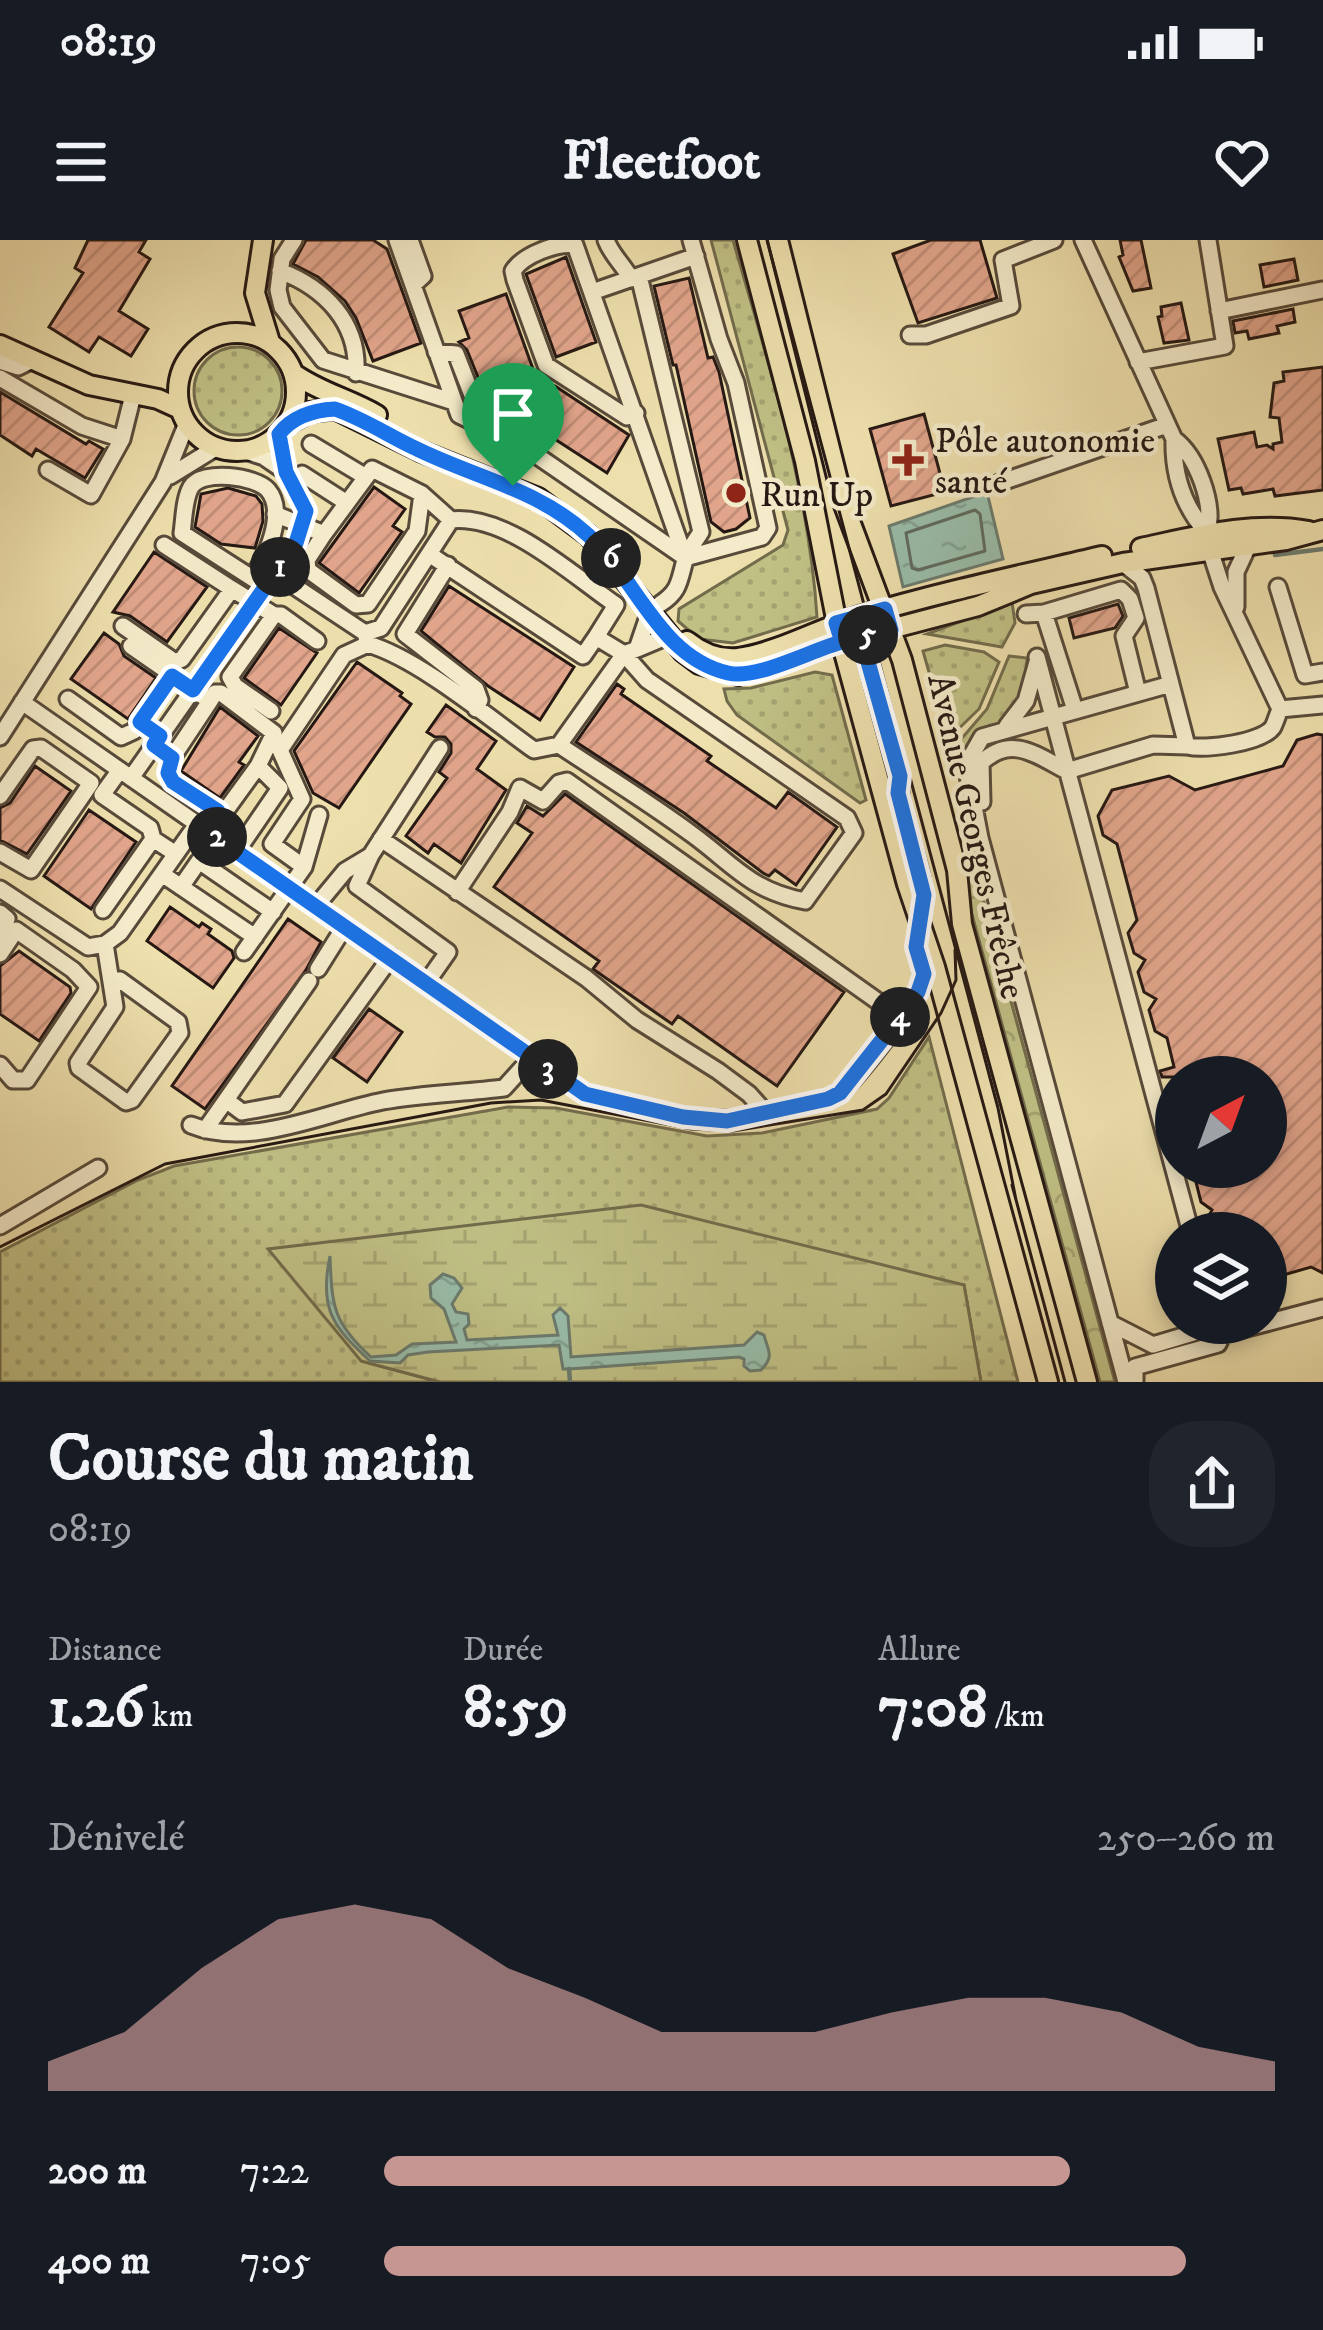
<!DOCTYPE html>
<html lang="fr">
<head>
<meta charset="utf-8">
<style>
  body { margin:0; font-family:"IM FELL DW Pica",serif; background:#20242c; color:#f1f3f6; height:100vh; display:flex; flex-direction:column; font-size:45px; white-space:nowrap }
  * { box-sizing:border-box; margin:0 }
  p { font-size:39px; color:#9ea1a6 }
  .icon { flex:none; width:66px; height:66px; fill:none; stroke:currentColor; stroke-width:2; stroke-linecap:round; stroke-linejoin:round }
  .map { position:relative; height:1142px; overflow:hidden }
  .details { display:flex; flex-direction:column; background:#171b24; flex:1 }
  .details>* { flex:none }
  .needle { width:78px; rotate:41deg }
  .fabs { position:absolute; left:1155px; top:816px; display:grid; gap:24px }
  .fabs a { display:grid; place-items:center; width:132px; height:132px; border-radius:50%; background:#171b24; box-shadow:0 6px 18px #0003; font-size:60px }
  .pin { position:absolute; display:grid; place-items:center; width:102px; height:102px; color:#fff; margin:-123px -51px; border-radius:50% 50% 50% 0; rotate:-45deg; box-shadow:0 0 12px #0007 }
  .pin .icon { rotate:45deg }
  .km { position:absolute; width:60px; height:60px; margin:-30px; border-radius:50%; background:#222; color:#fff; font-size:33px; line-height:60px; text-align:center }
  .round { display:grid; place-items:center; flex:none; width:126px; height:126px; border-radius:48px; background:#20242c }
  .overview { display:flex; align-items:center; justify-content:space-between; height:204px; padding:0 48px }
  h1 { font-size:66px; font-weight:800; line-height:90px }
  .metrics { display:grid; grid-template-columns:repeat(3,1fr); gap:18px; height:204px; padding:12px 48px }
  .metrics div { display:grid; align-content:center }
  .metrics b { font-size:60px; font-weight:800 }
  .metrics small { font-size:33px; font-weight:400 }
  .metrics p { font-size:33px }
  .chart { height:336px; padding:24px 48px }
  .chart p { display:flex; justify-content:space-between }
  .chart svg { width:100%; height:216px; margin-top:12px; fill:#c59692; opacity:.7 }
  ul { padding:0 48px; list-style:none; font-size:39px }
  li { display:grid; grid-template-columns:192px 144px 1fr; align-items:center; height:90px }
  li i { height:30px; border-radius:15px; background:#c59692 }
  .status { display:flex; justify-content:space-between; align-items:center; height:84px; padding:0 60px; background:#171b24; direction:ltr }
  .status svg { height:33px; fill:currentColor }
  header { display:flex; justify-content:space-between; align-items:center; height:156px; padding:0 48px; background:#171b24; font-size:54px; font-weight:800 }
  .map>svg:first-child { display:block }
  .grass { fill:url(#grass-dots); stroke:#726c4c; stroke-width:3 }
  .forest { fill:url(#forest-crowns); stroke:#726c4c; stroke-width:3 }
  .wetland { fill:url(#wetland-marsh); stroke:#726c4c; stroke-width:3 }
  .water { fill:url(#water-ripples); stroke:#6b7b6e; stroke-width:3 }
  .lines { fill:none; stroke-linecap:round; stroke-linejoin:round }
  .shore { stroke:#5f6a5e; stroke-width:3 }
  .stream { stroke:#6b7b6e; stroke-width:4.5 }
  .building { fill:url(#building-hatch); stroke:#251813; stroke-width:3 }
  .minor-casing { stroke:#574a3a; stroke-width:21 }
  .major-casing { stroke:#251813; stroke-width:24 }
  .minor { stroke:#f4ebca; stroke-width:15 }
  .major { stroke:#eee0ad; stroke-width:18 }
  .tram { stroke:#251813; stroke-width:3 }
  .route-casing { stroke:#fff; stroke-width:24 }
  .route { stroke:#1a73e8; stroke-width:15 }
  .poi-dot { fill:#8f2418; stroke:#f4ebca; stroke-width:4.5 }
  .labels { text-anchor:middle; stroke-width:9; stroke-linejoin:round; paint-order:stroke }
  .poi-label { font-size:36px; fill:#251813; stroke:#f4ebca; text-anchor:start }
  .street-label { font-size:36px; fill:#251813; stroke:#f4ebca }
</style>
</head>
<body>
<div class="status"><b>08:19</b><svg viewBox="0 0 49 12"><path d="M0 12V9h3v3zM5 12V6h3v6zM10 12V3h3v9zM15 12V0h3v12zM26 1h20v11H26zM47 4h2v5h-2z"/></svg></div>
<header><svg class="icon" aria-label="menu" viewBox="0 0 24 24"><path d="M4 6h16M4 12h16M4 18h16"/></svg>Fleetfoot<svg class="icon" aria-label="heart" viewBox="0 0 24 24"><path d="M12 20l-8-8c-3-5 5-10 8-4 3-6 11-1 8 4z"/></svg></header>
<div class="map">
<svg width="1323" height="1142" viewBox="0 0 1323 1142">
  <defs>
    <pattern id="grass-dots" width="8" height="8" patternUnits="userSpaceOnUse" patternTransform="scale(3)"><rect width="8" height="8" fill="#c0c085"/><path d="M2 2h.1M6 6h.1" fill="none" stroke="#a5a472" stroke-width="1.8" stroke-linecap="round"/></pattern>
    <pattern id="forest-crowns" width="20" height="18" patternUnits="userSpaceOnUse" patternTransform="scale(3)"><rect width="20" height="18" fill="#c0c085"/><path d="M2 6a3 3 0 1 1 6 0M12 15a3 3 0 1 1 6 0" fill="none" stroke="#a5a472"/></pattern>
    <pattern id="wetland-marsh" width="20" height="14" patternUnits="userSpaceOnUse" patternTransform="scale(3)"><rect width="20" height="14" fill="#c0c085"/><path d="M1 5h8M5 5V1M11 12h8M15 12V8" fill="none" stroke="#a5a472"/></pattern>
    <pattern id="water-ripples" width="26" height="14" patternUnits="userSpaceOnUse" patternTransform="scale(3)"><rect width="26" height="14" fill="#99bdaa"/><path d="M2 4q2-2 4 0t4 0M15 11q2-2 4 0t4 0" fill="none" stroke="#84a291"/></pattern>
    <pattern id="building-hatch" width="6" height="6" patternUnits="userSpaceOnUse" patternTransform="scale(3)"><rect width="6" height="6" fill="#e1a58b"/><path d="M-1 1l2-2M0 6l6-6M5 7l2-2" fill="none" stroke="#c18d77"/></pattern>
  </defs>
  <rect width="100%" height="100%" fill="#eee0ad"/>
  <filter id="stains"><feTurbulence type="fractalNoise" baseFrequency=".00167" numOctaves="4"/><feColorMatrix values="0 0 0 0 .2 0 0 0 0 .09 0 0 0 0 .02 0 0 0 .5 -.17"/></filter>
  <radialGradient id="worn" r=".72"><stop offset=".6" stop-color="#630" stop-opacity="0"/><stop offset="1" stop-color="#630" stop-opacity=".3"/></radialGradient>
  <path class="grass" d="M711 0H733C768 123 809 248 817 377L733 403 699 399 678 381 679 369 783 305 788 290Z
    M194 151a44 44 0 1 1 88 0a44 44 0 1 1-88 0Z
    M1012 362 1015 383 1002 407 927 394Z
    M945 405 984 412 999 422 979 469 948 499 923 411Z
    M1009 416 1027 418C1026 442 1025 467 1003 482 984 494 977 490 964 512L951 511 987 469Z
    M815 432 832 435 866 560 860 563 737 475 727 461 724 449 751 448Z
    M929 797 1018 1142H981L964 1045 361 1121 439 1142H0V1012L138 940 174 926 508 867 556 868 707 896 762 893 877 869 889 858Z"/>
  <path class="forest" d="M976 633 1115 1142H1100L971 671 966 634Z"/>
  <path class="wetland" d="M641 965 964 1045 981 1142H440L361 1121 268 1009Z"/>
  <path class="water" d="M987 252 1003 319 903 347 889 286Z
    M330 1016C332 1065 332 1082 371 1117L396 1115 412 1104 456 1102 444 1069 431 1058 430 1045 443 1034 454 1038 462 1048 452 1064 456 1072 468 1074 469 1084 464 1089 467 1100 558 1095 553 1075 560 1068 568 1076 571 1117 744 1105 757 1092 764 1095C768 1111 775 1116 761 1130L750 1131 744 1126V1119L739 1117 569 1129H563L559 1105 428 1112 408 1115 400 1123 370 1121C332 1086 319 1068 330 1016Z"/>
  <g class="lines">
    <path class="shore" d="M975 270 980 274 985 311 918 330 912 328 906 293Z"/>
    <path class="stream" d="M1275 315 1323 309
      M569 1129 570 1142"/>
  </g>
  <path class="building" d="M88 0H146L139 12 150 19 119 71 148 89 131 116 99 97 89 112 49 87 83 33 75 28Z
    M306 0H373L387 9 421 103 373 121 356 78 345 61 318 37 293 24Z
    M931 0H980L997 58 918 83 893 14Z
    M1120 0H1141L1151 48 1133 51 1119 17 1123 15Z
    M566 17 596 102 556 117 526 34Z
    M1294 19 1298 40 1264 47 1260 25Z
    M689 38 708 118 713 117 719 132 750 278 736 289 724 292 711 282 676 125H673L654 46Z
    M506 54 538 143 502 157H486L467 110 459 102 469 98 459 71Z
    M1181 63 1189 100 1164 103 1158 77 1162 76 1161 67Z
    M1293 69 1295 82 1277 86 1279 93 1249 99 1247 91 1235 93 1233 81Z
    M1323 127V250L1275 256 1273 249 1243 254 1241 248 1229 250 1218 199 1254 192 1257 207 1267 205 1273 209V204L1282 202 1279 178 1270 177 1274 143 1284 141 1283 132Z
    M555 146 629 195 607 233 530 183Z
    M0 152 86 204 89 201 103 209 85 238 36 209 32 216 0 195Z
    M924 174 945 252 891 266 870 189Z
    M374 247 405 269 393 286 402 292 359 353 319 323Z
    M228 248 256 256 262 264 263 281 255 308 221 304 195 287 201 254Z
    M154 312 207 347 167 402 130 376 113 372Z
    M449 346 574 427 540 480 488 446 421 391Z
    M1118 364 1123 376 1115 388 1074 398 1069 378Z
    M279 388 317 413 281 465 244 438Z
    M104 393 119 404 124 416 156 438 128 479 71 439Z
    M357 422 402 453 400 456 411 464 339 568 313 553 294 511Z
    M617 444 624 449 621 454 711 516 707 521 776 568 788 552 837 587 796 645 775 630 769 636 763 633 684 573 576 502Z
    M446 465 496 501 477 529 506 550 461 623 434 604 428 613 406 596 447 538 439 532 451 513V504L445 497H435L427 492Z
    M220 467 258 496 239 522 244 525 220 558 181 531Z
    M1317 494 1323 495V1033L1311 1027 1266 1040V993H1209L1206 981 1212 970 1201 962 1196 942 1205 927H1266V837H1162L1160 831 1174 827 1167 798 1155 791 1149 770 1156 759 1144 752 1138 732 1145 720 1134 713 1128 693 1137 680 1117 604 1103 595 1098 576 1112 550 1169 536 1195 550 1283 526 1297 500Z
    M35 526 71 551 27 614 0 600V568L10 563Z
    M565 554 844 752 777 846 678 776 672 784 603 736 593 729 599 721 494 647 532 593 517 583 527 566 543 576Z
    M89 570 136 602 91 669 44 636Z
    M170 667 199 687 202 683 211 689 208 694 232 711 234 718 213 748 147 701Z
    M288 679 321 702 306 730 205 869 172 846Z
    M19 711 70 747 71 753 39 801 0 774V726Z
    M369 769 402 792 367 842 333 818Z"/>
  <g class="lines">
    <g class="minor-casing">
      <path id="minor" d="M294 0 282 19 278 50 282 67 323 120 454 162
        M397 0 459 175 520 204 683 316
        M410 0 423 36 413 45
        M606 0C612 16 623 24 631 39
        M1083 0 1174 199C1173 235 1183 266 1207 293
        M280 31C325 48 359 83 356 133
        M639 36 701 292C696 300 688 310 685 320 679 341 680 351 660 364
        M595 51 696 16
        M1219 71 1322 50
        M910 95H926L1011 66 1003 20 1054 0
        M436 112 456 114 479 173 476 182
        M0 121 18 127 34 119
        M1138 122 1225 106 1208 0
        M0 138 82 186 122 199
        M479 173 492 167 516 173 529 162
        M636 173 627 177 546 125 515 40 513 31C523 15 557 2 575 5L685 318
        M1174 199C1197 216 1215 264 1207 293
        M311 204 366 237
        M243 210 264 217 286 232 279 193
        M48 230 91 255 122 199 133 155
        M302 234 347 263
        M170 236 217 207
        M999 243 1167 185
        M275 274 324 294 372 229 422 254 451 280C507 274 571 334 616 365L596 397 624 414 647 440 847 578 854 593 805 661C751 651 734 625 693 595 650 563 604 535 559 505
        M324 294 307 320 308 330 356 365 368 364 417 291 422 254
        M1210 310 1222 347 1280 469 1323 465
        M429 314 583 416 596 397
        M685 318 762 297 768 288 736 143 719 99 691 0
        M1123 323 1142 338 1146 348 1187 506C1205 510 1262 503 1273 487 1274 486 1279 471 1280 469
        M448 325 405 394 476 449 480 460 476 469
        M276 334 365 393 368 404C419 419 489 478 534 510L559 505 624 414 637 409
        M252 338C266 318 287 273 268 250 256 236 202 229 191 247 184 259 184 280 182 293L266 347
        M1278 347 1305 435 1323 432
        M232 349 274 375H281L317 401
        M1236 367V332L1248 306
        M650 371 637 409 668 396
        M1044 373 1075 470
        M1026 374 1044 373 1121 350 1130 359 1136 378 1124 396 1138 453
        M123 386 175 422 182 419 232 349 164 305
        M365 393 381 388 451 280
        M131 406 210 461 172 518 168 533 173 541 218 571 226 570 258 526 274 493 221 453H215L210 461
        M1037 417 1191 993
        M68 459 121 497 134 491 172 436
        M22 462 585 854 683 877 740 880 828 859 840 853C858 836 919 761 922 739 924 727 916 715 917 702 919 679 926 660 921 637 914 603 897 570 900 536L856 377
        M271 471 235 446 230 437 274 375
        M1007 486 1026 461 1037 422
        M0 497 163 242 187 183
        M120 530 102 555 150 588 153 599
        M131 538 296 303 306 270 286 232
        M0 556 33 509 41 508 91 543 31 630 0 612
        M982 562 981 523C1011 494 1036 515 1067 531L1153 505 1187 506
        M381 599 586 738 637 780 718 831 749 854 766 873
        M237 611 280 548 258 526
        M304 627 272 604 302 559 280 510 344 415 368 404
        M162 634 255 697
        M181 647 199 621 273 672
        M0 649 88 707 105 704 120 693 197 584
        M457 652 510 572 520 548 543 561 559 543 567 541 900 777
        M316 666 345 631 370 616
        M103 670 153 599 176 614
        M0 673 7 679 0 696
        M105 704 115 767 78 823 79 828 126 862 132 860 180 793 178 782 120 740 111 739
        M244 712 304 627 319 575
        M0 714 16 690 73 730 89 747 27 840H13L0 825
        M318 729 345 686
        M309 741 226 860 242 872 285 864 391 717
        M427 742 448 712 357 646 371 615 440 508
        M191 885C251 909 322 873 383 861 422 854 464 853 504 848L532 817
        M205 890 226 860
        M0 986 98 928
        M1110 1083 1153 1105 1193 1093 1198 1083
        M1266 1083 1323 1068
        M1126 1142 980 598 966 525 982 497 1171 444
        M1135 1142V1127L1218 1104 1223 1094 1266 1083"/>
    </g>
    <g class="major-casing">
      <path id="major" d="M263 0 255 53 270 102
        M747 0 805 221 839 394 907 644 935 727 1048 1142
        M778 0 844 265 902 420 957 630 962 684 1087 1142
        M178 152a59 59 0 1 1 118 0a59 59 0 1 1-118 0Z
        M0 105 89 145 158 159 180 169
        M293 133C319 152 350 159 377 175
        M287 184 310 172 335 169 420 211 538 258 588 295 683 412 699 424 738 435 822 407 978 366 1031 344 1123 323 1286 300 1323 290
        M1141 308C1197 296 1252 281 1309 291
        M687 401C702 413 719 420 738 418 779 412 820 388 860 376 940 352 1021 335 1102 316"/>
    </g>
    <use href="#minor" class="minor"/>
    <use href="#major" class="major"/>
    <path class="tram" d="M767 0 998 868 1016 960
      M1012 945 1065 1142
      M0 1007 165 924 491 863 541 860 691 889 733 891 863 870 886 854 941 773 956 740 955 710"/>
  </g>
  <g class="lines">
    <g class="route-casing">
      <path id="route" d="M335 169C364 179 389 196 417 209 476 238 538 249 588 295 637 339 659 417 728 433 757 440 811 410 842 402L836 383 885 369 891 390 861 397 900 536 898 553 924 655 916 707 924 734 918 752 900 777 840 853 828 859 727 881 683 877 585 854 207 591 218 571 173 542 168 533 172 518 154 505 160 496 140 482 172 436 193 450 296 303 306 271 286 232 279 194C293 176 314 170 335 169Z"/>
    </g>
    <use href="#route" class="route"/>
  </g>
  <g class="poi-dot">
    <path d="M902 202h12v12h12v12h-12v12h-12v-12h-12v-12h12z"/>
    <circle cx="736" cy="253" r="12"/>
  </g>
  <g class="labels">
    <g class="poi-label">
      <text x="935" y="212">Pôle autonomie<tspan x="935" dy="41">santé</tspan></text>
      <text x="760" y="266">Run Up</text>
    </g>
    <g class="street-label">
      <text transform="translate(978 596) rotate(77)" y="13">Avenue Georges Frêche</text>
    </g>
  </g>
  <rect width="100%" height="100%" filter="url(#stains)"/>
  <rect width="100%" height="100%" fill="url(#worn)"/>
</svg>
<div class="fabs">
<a><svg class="needle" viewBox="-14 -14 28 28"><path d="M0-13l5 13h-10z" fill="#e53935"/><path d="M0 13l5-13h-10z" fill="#9ea1a6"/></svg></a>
<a><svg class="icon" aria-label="layers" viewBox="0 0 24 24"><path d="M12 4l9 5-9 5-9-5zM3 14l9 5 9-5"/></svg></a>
</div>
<div class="pin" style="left:513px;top:246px;background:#1e9e55"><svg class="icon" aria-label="arrive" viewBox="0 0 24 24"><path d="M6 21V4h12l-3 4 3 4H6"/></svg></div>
<b class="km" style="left:280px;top:327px">1</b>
<b class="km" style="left:217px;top:597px">2</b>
<b class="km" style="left:548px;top:829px">3</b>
<b class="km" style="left:900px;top:777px">4</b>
<b class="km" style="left:868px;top:395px">5</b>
<b class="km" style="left:611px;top:318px">6</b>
</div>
<section class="details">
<div class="overview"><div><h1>Course du matin</h1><p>08:19</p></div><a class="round"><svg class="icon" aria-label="share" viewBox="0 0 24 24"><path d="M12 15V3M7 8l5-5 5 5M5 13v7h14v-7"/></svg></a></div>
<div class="metrics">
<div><p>Distance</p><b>1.26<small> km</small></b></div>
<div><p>Durée</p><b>8:59</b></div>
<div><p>Allure</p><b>7:08<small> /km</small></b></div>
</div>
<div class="chart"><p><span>Dénivelé</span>250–260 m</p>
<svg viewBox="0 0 160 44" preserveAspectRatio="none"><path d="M0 44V38L10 32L20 19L30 9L40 6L50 9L60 19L70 25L80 32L90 32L100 32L110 28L120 25L130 25L140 28L150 35L160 38V44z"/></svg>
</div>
<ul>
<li><b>200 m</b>7:22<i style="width:77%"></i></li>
<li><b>400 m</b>7:05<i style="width:90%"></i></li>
</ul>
</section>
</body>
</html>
